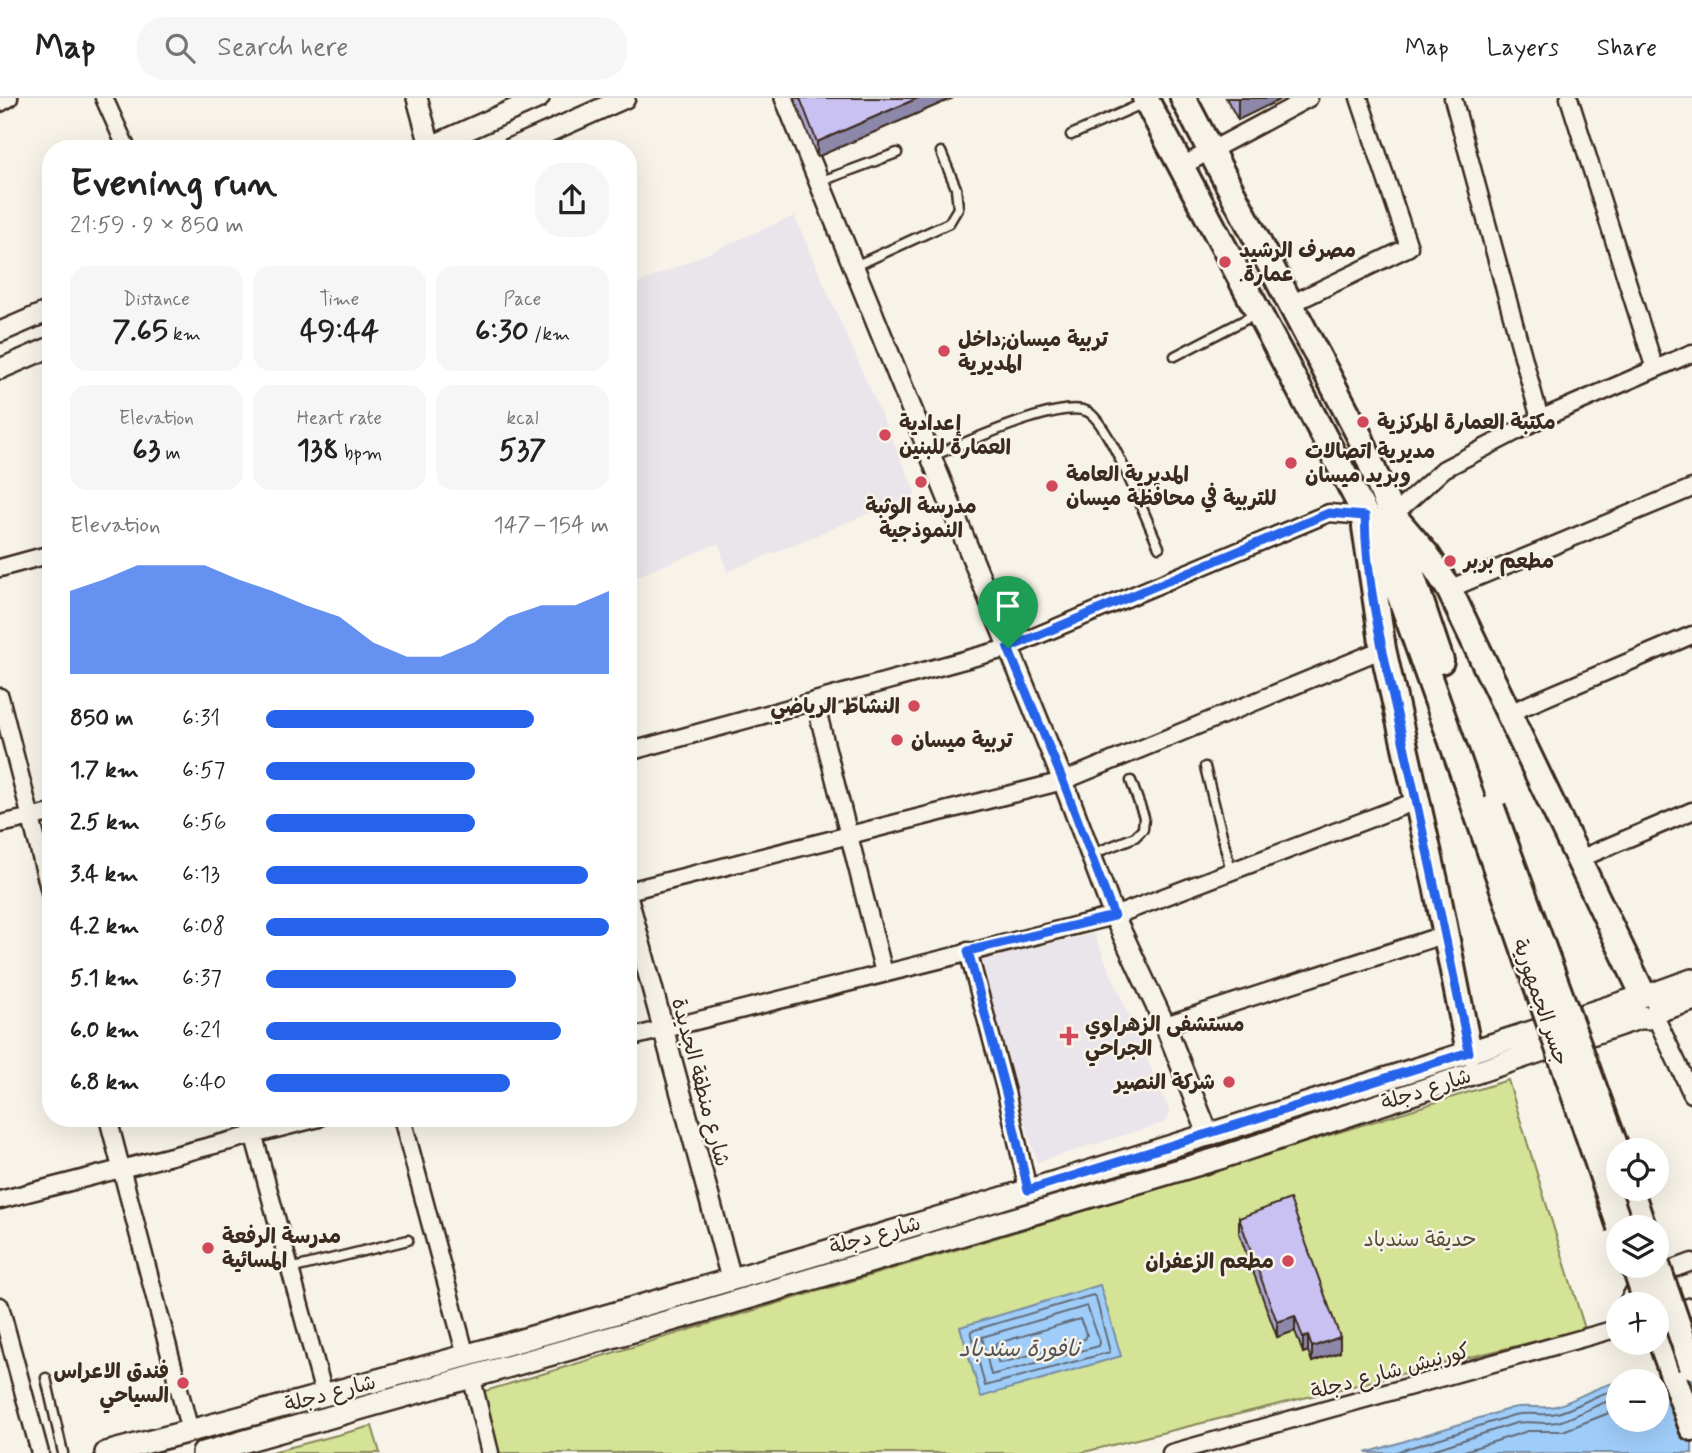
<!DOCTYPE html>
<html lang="en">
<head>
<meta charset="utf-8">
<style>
  body { margin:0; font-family:Mynerve,"Playpen Sans Arabic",sans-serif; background:#f6f6f6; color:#222; height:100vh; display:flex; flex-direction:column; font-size:26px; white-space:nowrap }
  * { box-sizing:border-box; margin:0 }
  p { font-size:23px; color:#767676 }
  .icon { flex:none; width:38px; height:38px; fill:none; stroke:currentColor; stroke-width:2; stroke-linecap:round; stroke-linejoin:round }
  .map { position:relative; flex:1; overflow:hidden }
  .drawer { position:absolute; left:42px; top:42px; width:595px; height:987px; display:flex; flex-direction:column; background:#fff; border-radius:28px; box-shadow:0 7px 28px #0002 }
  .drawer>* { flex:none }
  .controls { position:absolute; left:1606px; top:1040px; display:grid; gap:14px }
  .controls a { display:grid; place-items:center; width:63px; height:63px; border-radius:50%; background:#fff; box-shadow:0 7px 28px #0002; font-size:35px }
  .pin { position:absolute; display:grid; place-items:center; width:60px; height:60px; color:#fff; margin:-72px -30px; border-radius:50% 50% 50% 0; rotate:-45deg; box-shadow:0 0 7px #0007 }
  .pin .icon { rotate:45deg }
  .round { display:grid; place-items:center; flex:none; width:74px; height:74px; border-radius:28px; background:#f6f6f6 }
  .head { display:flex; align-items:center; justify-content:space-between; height:119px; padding:0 28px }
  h1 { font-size:38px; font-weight:800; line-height:52px }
  .metrics { display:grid; grid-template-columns:repeat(3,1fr); gap:10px; height:119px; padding:7px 28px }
  .metrics div { display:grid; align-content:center; border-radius:18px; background:#f6f6f6; text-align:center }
  .metrics b { font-size:30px; font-weight:800 }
  .metrics small { font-size:19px; font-weight:400 }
  .metrics p { font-size:19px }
  .chart { height:196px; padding:14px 28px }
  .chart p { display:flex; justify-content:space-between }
  .chart svg { width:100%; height:126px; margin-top:7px; fill:#2563eb; opacity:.7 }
  ul { padding:0 28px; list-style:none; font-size:23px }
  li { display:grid; grid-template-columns:112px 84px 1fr; align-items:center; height:52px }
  li i { height:18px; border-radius:9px; background:#2563eb }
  header { display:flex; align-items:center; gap:42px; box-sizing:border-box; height:98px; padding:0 35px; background:#fff; border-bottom:2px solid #e0e0e0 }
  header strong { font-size:33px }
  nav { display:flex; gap:38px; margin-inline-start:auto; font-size:24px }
  .search { width:490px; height:63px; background:#f6f6f6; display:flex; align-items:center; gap:18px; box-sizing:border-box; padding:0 24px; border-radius:28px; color:#767676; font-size:26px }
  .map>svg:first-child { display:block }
  .built { fill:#eae4eb }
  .green { fill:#d4e396; stroke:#88865a; stroke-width:2 }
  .water { fill:#9fcdfa; stroke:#778ca2; stroke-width:2 }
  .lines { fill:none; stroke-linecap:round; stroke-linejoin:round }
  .shore { stroke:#636b76; stroke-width:2 }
  .service-casing { stroke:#3b2a1e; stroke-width:13 }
  .minor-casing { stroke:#3b2a1e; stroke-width:21 }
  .tertiary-casing { stroke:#3b2a1e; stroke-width:24 }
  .secondary-casing { stroke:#3b2a1e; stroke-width:26 }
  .primary-casing { stroke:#3b2a1e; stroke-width:30 }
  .service { stroke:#f7f3e8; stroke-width:8 }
  .minor { stroke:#f7f3e8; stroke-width:16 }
  .tertiary { stroke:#f7f3e8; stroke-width:19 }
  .secondary { stroke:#f7f3e8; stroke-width:21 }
  .primary { stroke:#f7f3e8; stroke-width:24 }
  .primary-bridge-casing { stroke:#3b2a1e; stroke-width:30; stroke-linecap:butt }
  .primary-bridge { stroke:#f7f3e8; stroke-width:24 }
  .wall { fill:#aea6d1; stroke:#3b2a1e; stroke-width:2 }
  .shaded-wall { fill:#8d87aa; stroke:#3b2a1e; stroke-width:2 }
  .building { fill:#cac1f3; stroke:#3b2a1e; stroke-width:2 }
  .route-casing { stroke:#fff; stroke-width:14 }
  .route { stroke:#2563eb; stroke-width:9 }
  .poi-dot { fill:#d1495b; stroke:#f7f3e8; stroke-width:2.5 }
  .labels { text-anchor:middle; stroke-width:5; stroke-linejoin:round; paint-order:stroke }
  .poi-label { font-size:21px; font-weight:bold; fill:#3b2a1e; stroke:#f7f3e8; text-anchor:start }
  .street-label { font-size:21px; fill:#3b2a1e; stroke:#f7f3e8 }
  .park-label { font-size:21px; fill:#5a4f36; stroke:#f7f3e8 }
  .water-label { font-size:23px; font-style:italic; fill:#545355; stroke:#f7f3e8 }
</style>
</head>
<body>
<header>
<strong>Map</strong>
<div class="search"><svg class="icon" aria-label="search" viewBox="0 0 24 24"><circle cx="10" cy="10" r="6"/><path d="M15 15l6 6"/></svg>Search here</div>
<nav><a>Map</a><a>Layers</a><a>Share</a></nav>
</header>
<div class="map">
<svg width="1692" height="1355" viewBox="0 0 1692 1355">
  <rect width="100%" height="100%" fill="#f7f3e8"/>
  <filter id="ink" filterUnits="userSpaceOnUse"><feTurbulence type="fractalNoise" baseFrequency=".0143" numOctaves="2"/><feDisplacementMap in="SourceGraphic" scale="14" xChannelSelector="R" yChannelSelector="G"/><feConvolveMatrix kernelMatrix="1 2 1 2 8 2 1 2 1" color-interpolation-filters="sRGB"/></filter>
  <g filter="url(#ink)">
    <path class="built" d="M794 118 916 396 727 474 719 445 628 482V190Z
      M1094 836 1170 1015 1166 1024 1037 1064 977 862Z"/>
    <path class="green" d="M1508 982 1585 1231 1080 1355H499L482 1294 1022 1132Z
      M372 1328 380 1355H268Z"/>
    <path class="water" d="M1100 1187 1121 1258 981 1299 960 1229Z
      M1692 1270V1355H1366L1512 1310C1530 1306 1542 1312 1556 1308 1577 1302 1597 1287 1619 1284V1321H1657V1283H1636Z"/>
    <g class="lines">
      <path class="shore" d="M1093 1197 1096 1200 1110 1254 985 1288 971 1233Z
        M1087 1208 1100 1244 1099 1248 991 1277 982 1239Z
        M1080 1221 1087 1237 1085 1241 1002 1265 998 1264 995 1246Z
        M1393 1355 1514 1317C1532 1313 1542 1319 1557 1315 1578 1310 1597 1294 1619 1292
        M1423 1355 1516 1325C1531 1322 1545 1328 1561 1323 1580 1317 1599 1304 1619 1300
        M1458 1355 1528 1333H1563L1619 1311"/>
      <g class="service-casing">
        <path id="service" d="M1071 37 1144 5
          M819 84 897 55
          M853 169 949 125 958 110 956 90 941 54
          M1175 258 1256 216
          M932 358C964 346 1057 302 1086 313 1108 320 1147 424 1159 449
          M1205 669 1231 773
          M1092 756 1135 739 1143 731 1144 719 1131 683
          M290 1171 408 1142
          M46 1280 63 1355"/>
      </g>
      <g class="minor-casing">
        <path id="minor" d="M104 0 127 51
          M1453 0 1540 321
          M1569 0 1655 271
          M0 5 9 0
          M1180 69 1309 0
          M1291 206 1409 149 1359 0
          M1392 418 1444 371 1540 321 1692 255
          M0 470 51 456
          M1449 491 1692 390
          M0 599 51 798
          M815 604 884 875
          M1509 615 1692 537
          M628 654 1008 550 1329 415 1365 418
          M0 726 51 715
          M1577 762 1692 713
          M628 793 1063 683 1383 551
          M968 853 1006 994 1028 1092
          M1654 916 1692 996
          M1165 927 1446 836
          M628 940 1114 818 1416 703
          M108 1020 190 1333
          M249 1020 324 1296
          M402 1020 466 1258
          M0 1102 319 1020
          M1627 1206 1640 1183 1692 1164
          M0 1208 40 1355
          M1657 1219 1692 1208
          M472 1281 490 1355
          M1171 1355 1619 1230"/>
      </g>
      <g class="tertiary-casing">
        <path id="tertiary" d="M417 0 431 51
          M785 0 1063 683 1114 818 1165 927 1209 1038
          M425 51 539 0
          M510 51 625 0
          M0 234 51 212
          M0 271 51 249
          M628 801 731 1180"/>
      </g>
      <g class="secondary-casing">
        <path id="secondary" d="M1634 908a12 12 0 1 1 24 0a12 12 0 1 1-24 0Z
          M1650 897 1692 882
          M1657 913 1692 902
          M106 1355C622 1221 1131 1064 1637 900
          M203 1355 697 1215 1220 1060 1642 919"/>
      </g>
      <g class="primary-casing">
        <path id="primary" d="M1145 0 1373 431 1390 470 1464 678
          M1183 0 1360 339 1392 418 1441 563
          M1398 423 1427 457 1449 491 1643 896
          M1365 429 1383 551 1436 787 1469 954
          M1630 1090 1643 1129
          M1657 1233 1692 1330"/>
      </g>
      <use href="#service" class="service"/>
      <use href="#minor" class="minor"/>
      <use href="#tertiary" class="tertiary"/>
      <use href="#secondary" class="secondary"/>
      <use href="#primary" class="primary"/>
      <g class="primary-bridge-casing">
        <path id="primary-bridge" d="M1464 678 1620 1129
          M1492 710 1619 1058
          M1634 1167 1647 1206
          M1657 1167 1692 1268"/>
      </g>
      <use href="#primary-bridge" class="primary-bridge"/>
    </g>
    <path class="wall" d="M794 0H953L817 59Z
      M1226 0H1281V1L1238 22Z
      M1239 1120 1340 1254 1312 1264 1308 1253 1303 1255 1295 1233 1277 1239 1239 1135Z"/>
    <path class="shaded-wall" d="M918 0H953L817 59V44Z
      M1238 0H1281V1L1238 22Z
      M1295 1218V1233L1277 1239V1224Z
      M1308 1238V1253L1303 1255V1240Z
      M1340 1239V1254L1312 1264V1249Z"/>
    <path class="building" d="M800 0H918L817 44Z
      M1290 1101 1340 1239 1312 1249 1308 1238 1303 1240 1295 1218 1277 1224 1239 1120Z"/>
  </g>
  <g class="lines" filter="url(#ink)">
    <g class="route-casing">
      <path id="route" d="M1329 415 1365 418C1366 492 1386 566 1402 638 1425 743 1448 848 1469 954L1028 1092 1006 995 968 853 1114 818 1063 683 1008 550Z"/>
    </g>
    <use href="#route" class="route"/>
  </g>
  <g class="poi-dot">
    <circle cx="1225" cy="164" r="7"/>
    <circle cx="944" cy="253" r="7"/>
    <circle cx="1363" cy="324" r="7"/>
    <circle cx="885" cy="337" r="7"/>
    <circle cx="1291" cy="365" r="7"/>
    <circle cx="921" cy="384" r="7"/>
    <circle cx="1052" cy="388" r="7"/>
    <circle cx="1450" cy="463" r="7"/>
    <circle cx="914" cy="608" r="7"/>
    <circle cx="897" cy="642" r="7"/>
    <path d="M1065.5 927.5h7v7h7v7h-7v7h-7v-7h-7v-7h7z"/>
    <circle cx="1229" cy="984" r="7"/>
    <circle cx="208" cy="1150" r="7"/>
    <circle cx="1288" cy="1163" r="7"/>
    <circle cx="183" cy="1285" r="7"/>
  </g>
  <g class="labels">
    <g class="poi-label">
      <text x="1239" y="159">مصرف الرشيد<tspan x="1239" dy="24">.عمارة</tspan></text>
      <text x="958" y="248">تربية ميسان;داخل<tspan x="958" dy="24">المديرية</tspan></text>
      <text x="1377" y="331">مكتبة العمارة المركزية</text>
      <text x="899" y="332">إعدادية<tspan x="899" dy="24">العمارة للبنين</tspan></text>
      <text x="1305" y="360">مديرية اتصالات<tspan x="1305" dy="24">وبريد ميسان</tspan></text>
      <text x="1066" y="383">المديرية العامة<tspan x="1066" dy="24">للتربية في محافظة ميسان</tspan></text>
      <text x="921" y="415" text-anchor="middle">مدرسة الوثبة<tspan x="921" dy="24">النموذجية</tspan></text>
      <text x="1464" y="470">مطعم بربر</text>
      <text x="900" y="615" text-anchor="end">النشاط الرياضي</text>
      <text x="911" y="649">تربية ميسان</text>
      <text x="1085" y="933">مستشفى الزهراوي<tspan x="1085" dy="24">الجراحي</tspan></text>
      <text x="1215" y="991" text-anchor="end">شركة النصير</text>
      <text x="222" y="1145">مدرسة الرفعة<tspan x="222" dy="24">المسائية</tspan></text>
      <text x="1274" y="1170" text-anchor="end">مطعم الزعفران</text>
      <text x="169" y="1280" text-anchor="end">فندق الاعراس<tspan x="169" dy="24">السياحي</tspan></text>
    </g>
    <g class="street-label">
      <text transform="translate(1541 904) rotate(71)" y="7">جسر الجمهورية</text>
      <text transform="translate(701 984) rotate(75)" y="7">شارع منطقة الجديدة</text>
      <text transform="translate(1426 991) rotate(-18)" y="7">شارع دجلة</text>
      <text transform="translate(875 1137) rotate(-16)" y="7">شارع دجلة</text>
      <text transform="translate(1390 1273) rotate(-15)" y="7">كورنيش شارع دجلة</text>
      <text transform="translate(330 1295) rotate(-15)" y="7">شارع دجلة</text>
    </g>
    <g class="park-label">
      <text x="1420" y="1148">حديقة سندباد</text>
    </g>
    <g class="water-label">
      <text x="1019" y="1258">نافورة سندباد</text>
    </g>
  </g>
</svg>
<div class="controls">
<a><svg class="icon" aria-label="locate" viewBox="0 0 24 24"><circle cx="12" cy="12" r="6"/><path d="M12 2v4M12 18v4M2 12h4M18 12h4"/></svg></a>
<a><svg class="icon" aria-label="layers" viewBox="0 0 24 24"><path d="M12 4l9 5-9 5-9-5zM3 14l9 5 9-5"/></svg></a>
<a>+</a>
<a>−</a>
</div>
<div class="pin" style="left:1008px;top:550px;background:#1e9e55"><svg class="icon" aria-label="arrive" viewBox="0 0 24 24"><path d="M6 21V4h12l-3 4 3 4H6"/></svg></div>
<section class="drawer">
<div class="head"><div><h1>Evening run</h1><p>21:59 · 9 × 850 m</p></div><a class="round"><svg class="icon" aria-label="share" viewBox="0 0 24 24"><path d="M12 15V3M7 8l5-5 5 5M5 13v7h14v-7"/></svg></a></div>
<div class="metrics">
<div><p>Distance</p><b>7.65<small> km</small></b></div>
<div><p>Time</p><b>49:44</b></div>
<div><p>Pace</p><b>6:30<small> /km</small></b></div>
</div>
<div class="metrics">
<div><p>Elevation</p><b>63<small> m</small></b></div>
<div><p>Heart rate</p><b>138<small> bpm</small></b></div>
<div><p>kcal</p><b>537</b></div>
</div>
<div class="chart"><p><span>Elevation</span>147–154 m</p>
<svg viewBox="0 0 160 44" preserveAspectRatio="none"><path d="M0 44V15L10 11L20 6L30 6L40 6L50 11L60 15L70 20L80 24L90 33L100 38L110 38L120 33L130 24L140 20L150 20L160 15V44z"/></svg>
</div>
<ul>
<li><b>850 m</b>6:31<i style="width:78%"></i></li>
<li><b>1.7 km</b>6:57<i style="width:61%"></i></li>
<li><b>2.5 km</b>6:56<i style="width:61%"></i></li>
<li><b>3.4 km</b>6:13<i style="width:94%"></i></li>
<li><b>4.2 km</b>6:08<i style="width:100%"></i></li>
<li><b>5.1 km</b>6:37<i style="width:73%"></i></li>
<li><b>6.0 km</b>6:21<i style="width:86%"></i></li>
<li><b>6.8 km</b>6:40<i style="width:71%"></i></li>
</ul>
</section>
</div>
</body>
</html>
